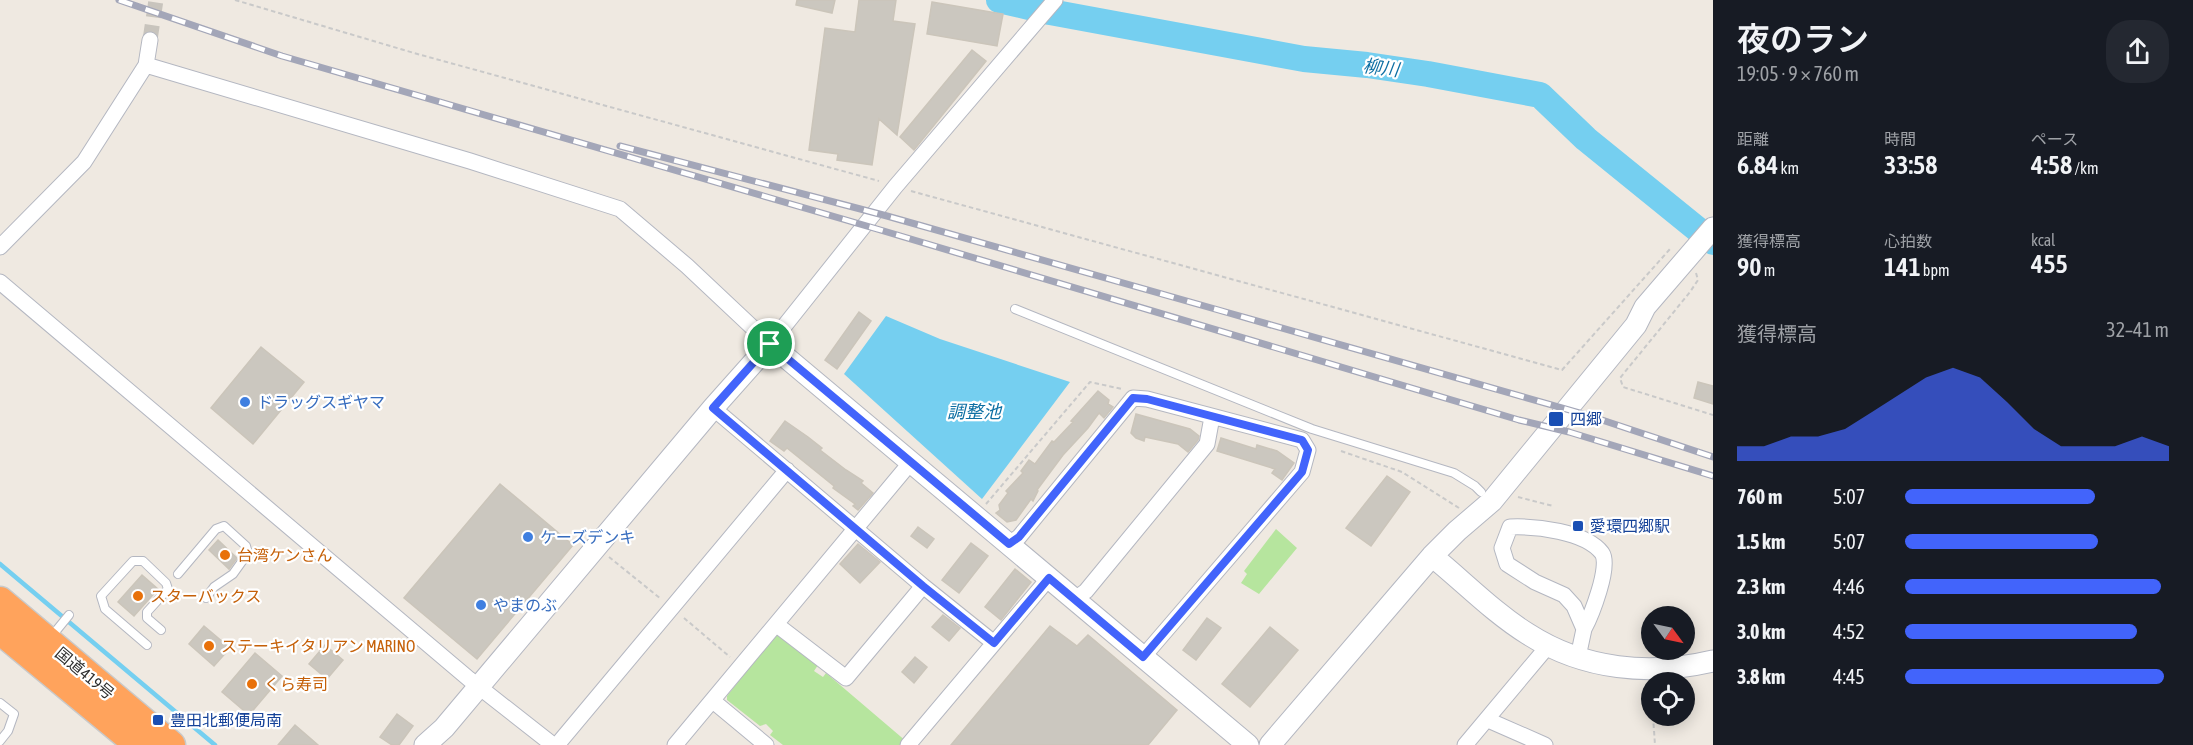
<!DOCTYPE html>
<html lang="ja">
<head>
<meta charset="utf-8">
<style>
  body { margin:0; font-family:"Asap Condensed","Noto Sans JP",sans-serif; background:#242831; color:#f1f3f6; height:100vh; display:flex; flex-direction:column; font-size:22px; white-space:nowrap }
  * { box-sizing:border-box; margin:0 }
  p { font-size:20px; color:#9ea1a6 }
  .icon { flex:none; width:33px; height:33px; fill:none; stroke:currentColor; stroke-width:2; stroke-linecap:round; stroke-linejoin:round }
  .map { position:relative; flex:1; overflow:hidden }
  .panel { display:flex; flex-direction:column; background:#171b24; width:480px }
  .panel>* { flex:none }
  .needle { width:39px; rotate:123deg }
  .fabs { position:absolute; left:1641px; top:606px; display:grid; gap:12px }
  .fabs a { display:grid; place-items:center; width:54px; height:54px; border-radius:50%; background:#171b24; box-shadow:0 3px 15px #0003; font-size:30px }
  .pin { position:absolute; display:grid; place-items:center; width:51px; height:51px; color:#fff; margin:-26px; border:3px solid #fff; border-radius:50%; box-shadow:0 2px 6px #0007 }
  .round { display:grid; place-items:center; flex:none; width:63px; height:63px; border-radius:24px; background:#242831 }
  .overview { display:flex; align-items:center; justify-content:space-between; height:102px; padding:0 24px }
  h1 { font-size:33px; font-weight:600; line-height:45px }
  .metrics { display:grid; grid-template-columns:repeat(3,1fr); gap:9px; height:102px; padding:6px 24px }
  .metrics div { display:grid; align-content:center }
  .metrics b { font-size:26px; font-weight:600 }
  .metrics small { font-size:16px; font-weight:400 }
  .metrics p { font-size:16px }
  .chart { height:168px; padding:12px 24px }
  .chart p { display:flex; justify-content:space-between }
  .chart svg { width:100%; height:108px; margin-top:6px; fill:#4264fb; opacity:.7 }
  ul { padding:0 24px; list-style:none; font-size:20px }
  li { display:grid; grid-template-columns:96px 72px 1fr; align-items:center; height:45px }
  li i { height:15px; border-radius:8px; background:#4264fb }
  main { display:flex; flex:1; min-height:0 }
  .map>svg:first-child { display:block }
  .green { fill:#b6e59e }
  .water { fill:#75cff0 }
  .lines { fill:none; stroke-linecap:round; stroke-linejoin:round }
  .stream { stroke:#75cff0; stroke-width:4.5 }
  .river { stroke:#75cff0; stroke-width:26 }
  .building { fill:#cbc7bf; stroke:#cbc5ba; stroke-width:1.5 }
  .street-tunnel { stroke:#c8c4bd; stroke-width:15; stroke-dasharray:15 8; stroke-linecap:butt }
  .lane-casing { stroke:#b4b7c1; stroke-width:10 }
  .street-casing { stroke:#b4b7c1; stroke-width:17 }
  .secondary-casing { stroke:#b4b7c1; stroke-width:23 }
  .highway-casing { stroke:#c9c9c9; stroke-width:31 }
  .path { stroke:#c9c9c9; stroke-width:2; stroke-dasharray:4.5 3; stroke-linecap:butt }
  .lane { stroke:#fff; stroke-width:8 }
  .street { stroke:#fff; stroke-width:15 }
  .secondary { stroke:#fff; stroke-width:21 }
  .highway { stroke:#ffa35c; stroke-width:28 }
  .rail-casing { stroke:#a3a6b8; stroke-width:7 }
  .rail { stroke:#fff; stroke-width:4.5; stroke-dasharray:14; stroke-linecap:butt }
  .route-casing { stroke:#fff; stroke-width:12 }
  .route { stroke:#4264fb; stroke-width:8 }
  .shop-dot { fill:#3f7fe0; stroke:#fff; stroke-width:2 }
  .transit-dot { fill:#1a4fb4; stroke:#fff; stroke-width:2 }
  .food-dot { fill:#e8710a; stroke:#fff; stroke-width:2 }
  .labels { text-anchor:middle; stroke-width:4.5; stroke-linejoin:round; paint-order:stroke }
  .shop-label { font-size:16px; fill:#366cbe; stroke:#fff; text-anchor:start }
  .transit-label { font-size:16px; fill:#164399; stroke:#fff; text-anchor:start }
  .food-label { font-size:16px; fill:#c56008; stroke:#fff; text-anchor:start }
  .street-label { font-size:16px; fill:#2e2e2e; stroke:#fff }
  .water-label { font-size:18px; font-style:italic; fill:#0d6fa3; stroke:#fff }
</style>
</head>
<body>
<main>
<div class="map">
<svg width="1713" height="745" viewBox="0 0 1713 745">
  <rect width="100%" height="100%" fill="#efe9e1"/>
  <path class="green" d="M1276 529 1297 548 1259 594 1241 583 1247 574 1244 571Z
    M783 635 818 665 814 671 823 677 826 673 907 742 904 745H783L770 735 773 731 766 724 760 726 727 700V696L774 636Z"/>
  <path class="water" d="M886 316 940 339 1070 382 982 499 844 374Z"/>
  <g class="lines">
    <path class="stream" d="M0 564 215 745"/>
    <path class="river" d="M999 0 1050 12 1304 59 1367 65 1428 74 1540 95 1586 139 1713 242"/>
  </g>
  <path class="building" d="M797 0H835L832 13 796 5Z
    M859 0H896L893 21 915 24 897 135 879 119 872 165 837 160 838 154 809 150 825 28 855 32Z
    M932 2 1003 14 997 46 927 34Z
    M972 50 986 61 914 150 900 137Z
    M859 312 871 321 837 369 825 360Z
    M261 347 304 382 253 444 211 408Z
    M1698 382 1713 386V404L1694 398Z
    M1098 391 1109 400 1108 404 1113 407 1104 418 1099 413 1088 428 1063 455 1037 490 1038 491 1033 501 1031 499 1016 520 1007 522 996 513 1000 510 999 505 1008 493 1006 491 1023 473 1021 471 1029 460 1035 464 1052 441 1054 442 1073 422 1071 421Z
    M1136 414 1190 429 1199 436 1198 440 1188 452 1178 444 1145 437 1144 441 1136 438 1131 433Z
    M785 421 808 437 822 448 820 450 846 470 863 481 861 483 873 493 858 510 853 506 855 504 833 488 834 486 787 448 784 451 770 441Z
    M1221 438 1256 449 1257 445 1277 451 1294 463 1282 480 1272 473 1275 469 1217 451Z
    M1387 476 1410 492 1371 546 1346 528Z
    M500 484 573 545 477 659 404 598Z
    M918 527 934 539 927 548 911 536Z
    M218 540 237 558 229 569 209 550Z
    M971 543 988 556 959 593 942 580Z
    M858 544 880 562 860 583 840 564Z
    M1015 569 1031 582 1001 620 985 607Z
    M142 575 158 589 134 616 118 602Z
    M943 615 960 628 949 641 932 627Z
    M1207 618 1221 628 1196 660 1183 650Z
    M204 626 230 648 214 666 189 644Z
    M1050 626 1077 646 1088 635 1177 710 1148 745H951Z
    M1270 627 1298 650 1250 707 1222 684Z
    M325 645 343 660 327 679 309 664Z
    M255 653 282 676 249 715 222 692Z
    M915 657 927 667 914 683 902 672Z
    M397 714 413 726 399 745H392L380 737Z
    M295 725 318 745H278Z"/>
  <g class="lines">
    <path class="street-tunnel" d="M150 40 156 0"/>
    <g class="lane-casing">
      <path id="lane" d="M1015 309 1312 429 1454 473 1475 486 1481 492
        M178 574 216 529 224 526 246 546 248 553 233 574 214 587 206 598
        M51 637 69 615
        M147 645 105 609 101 596 133 561H143L166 583 168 589 147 612V618L161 630
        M0 703 14 714 8 731 0 741"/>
    </g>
    <g class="street-casing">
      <path id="street" d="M146 65 470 161 620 209 687 266 770 344 895 187 1055 0
        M0 247 84 162 146 65 150 40
        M0 282 469 679 553 745
        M713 408 923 586 994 643
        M1510 527C1535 526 1585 531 1602 553 1611 566 1591 616 1584 629L1574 606 1564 595 1535 582 1507 564 1502 548Z
        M1009 544 1019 537 1133 398 1147 399 1302 440 1308 450 1302 472 1143 657
        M1075 599 1086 591 1207 444 1212 417
        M777 625 846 678 923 586
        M1578 657 1584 629
        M713 701 766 745
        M1488 720 1545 745
        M557 745 787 470
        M675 745 911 462
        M908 745 1049 578
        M1465 745 1548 646"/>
    </g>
    <g class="secondary-casing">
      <path id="secondary" d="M1432 556C1464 582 1494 613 1528 634 1584 670 1650 676 1713 661
        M425 745 444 728 713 408 770 344 1248 745
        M1270 745 1432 556 1457 531 1492 501 1636 325 1645 307 1713 228"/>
    </g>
    <g class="highway-casing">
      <path id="highway" d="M0 601 171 745
        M0 630 139 745"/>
    </g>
    <path class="path" d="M235 0 414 53 879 181
      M911 191 1562 370 1670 249 1672 250
      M1696 273 1698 280 1690 292 1620 378 1623 387 1713 415
      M1341 451 1402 472 1459 508
      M1518 497 1553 506
      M986 504 1090 382 1122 389
      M609 557 661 599
      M684 618 730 657
      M1653 716 1655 745"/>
    <use href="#lane" class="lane"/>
    <use href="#street" class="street"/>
    <use href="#secondary" class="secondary"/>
    <use href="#highway" class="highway"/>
    <g class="rail-casing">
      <path id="rail" d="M119 0 282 56 877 229 1519 420 1569 432 1713 476
        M620 146 887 216 1222 311 1587 415 1713 457"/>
    </g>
    <use href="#rail" class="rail"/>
  </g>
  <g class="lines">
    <g class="route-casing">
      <path id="route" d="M770 344 1009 544 1019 537 1133 398 1147 399 1302 440 1308 450 1302 472 1143 657 1049 578 994 643 923 586 713 408Z"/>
    </g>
    <use href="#route" class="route"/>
  </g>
  <g class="shop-dot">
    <circle cx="245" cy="402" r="6"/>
    <circle cx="528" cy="537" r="6"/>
    <circle cx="481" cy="605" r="6"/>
  </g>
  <g class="transit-dot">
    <rect x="1548" y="411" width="16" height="16" rx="3"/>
    <rect x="1572" y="520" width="12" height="12" rx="3"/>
    <rect x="152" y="714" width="12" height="12" rx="3"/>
  </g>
  <g class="food-dot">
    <circle cx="225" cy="555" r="6"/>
    <circle cx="138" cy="596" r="6"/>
    <circle cx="209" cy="646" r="6"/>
    <circle cx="252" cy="684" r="6"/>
  </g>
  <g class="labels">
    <g class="shop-label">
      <text x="257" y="408">ドラッグスギヤマ</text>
      <text x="540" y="543">ケーズデンキ</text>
      <text x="493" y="611">やまのぶ</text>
    </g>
    <g class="transit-label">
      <text x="1570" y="425">四郷</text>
      <text x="1590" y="532">愛環四郷駅</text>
      <text x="170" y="726">豊田北郵便局南</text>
    </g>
    <g class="food-label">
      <text x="237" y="561">台湾ケンさん</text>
      <text x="150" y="602">スターバックス</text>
      <text x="221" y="652">ステーキイタリアン MARINO</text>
      <text x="264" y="690">くら寿司</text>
    </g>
    <g class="street-label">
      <text transform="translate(85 673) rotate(40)" y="6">国道419号</text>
    </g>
    <g class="water-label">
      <text transform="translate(1381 68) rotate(7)" y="6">柳川</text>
      <text x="974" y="418">調整池</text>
    </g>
  </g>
</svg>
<div class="fabs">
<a><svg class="needle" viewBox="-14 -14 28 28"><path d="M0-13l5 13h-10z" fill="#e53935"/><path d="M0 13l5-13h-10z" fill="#9ea1a6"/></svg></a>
<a><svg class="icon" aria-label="locate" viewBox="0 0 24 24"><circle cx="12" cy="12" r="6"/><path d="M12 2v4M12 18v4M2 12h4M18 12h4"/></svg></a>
</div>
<div class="pin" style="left:770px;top:344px;background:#1e9e55"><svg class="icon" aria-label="arrive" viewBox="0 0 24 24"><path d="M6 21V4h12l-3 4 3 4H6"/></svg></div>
</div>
<section class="panel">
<div class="overview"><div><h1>夜のラン</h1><p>19:05 · 9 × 760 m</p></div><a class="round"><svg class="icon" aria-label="share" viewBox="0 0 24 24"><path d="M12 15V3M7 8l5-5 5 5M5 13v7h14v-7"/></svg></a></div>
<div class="metrics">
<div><p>距離</p><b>6.84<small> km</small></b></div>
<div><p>時間</p><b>33:58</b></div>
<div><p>ペース</p><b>4:58<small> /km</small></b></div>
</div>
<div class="metrics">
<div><p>獲得標高</p><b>90<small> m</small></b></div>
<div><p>心拍数</p><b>141<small> bpm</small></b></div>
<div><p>kcal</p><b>455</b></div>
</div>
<div class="chart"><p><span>獲得標高</span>32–41 m</p>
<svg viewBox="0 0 160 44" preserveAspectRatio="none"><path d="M0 44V38L10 38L20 34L30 34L40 31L50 24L60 17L70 10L80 6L90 10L100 20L110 31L120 38L130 38L140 38L150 34L160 38V44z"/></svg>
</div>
<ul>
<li><b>760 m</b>5:07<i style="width:72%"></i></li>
<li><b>1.5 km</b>5:07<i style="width:73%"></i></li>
<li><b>2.3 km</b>4:46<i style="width:97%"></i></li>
<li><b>3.0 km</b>4:52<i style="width:88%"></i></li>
<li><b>3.8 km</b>4:45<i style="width:98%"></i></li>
</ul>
</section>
</main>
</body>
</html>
